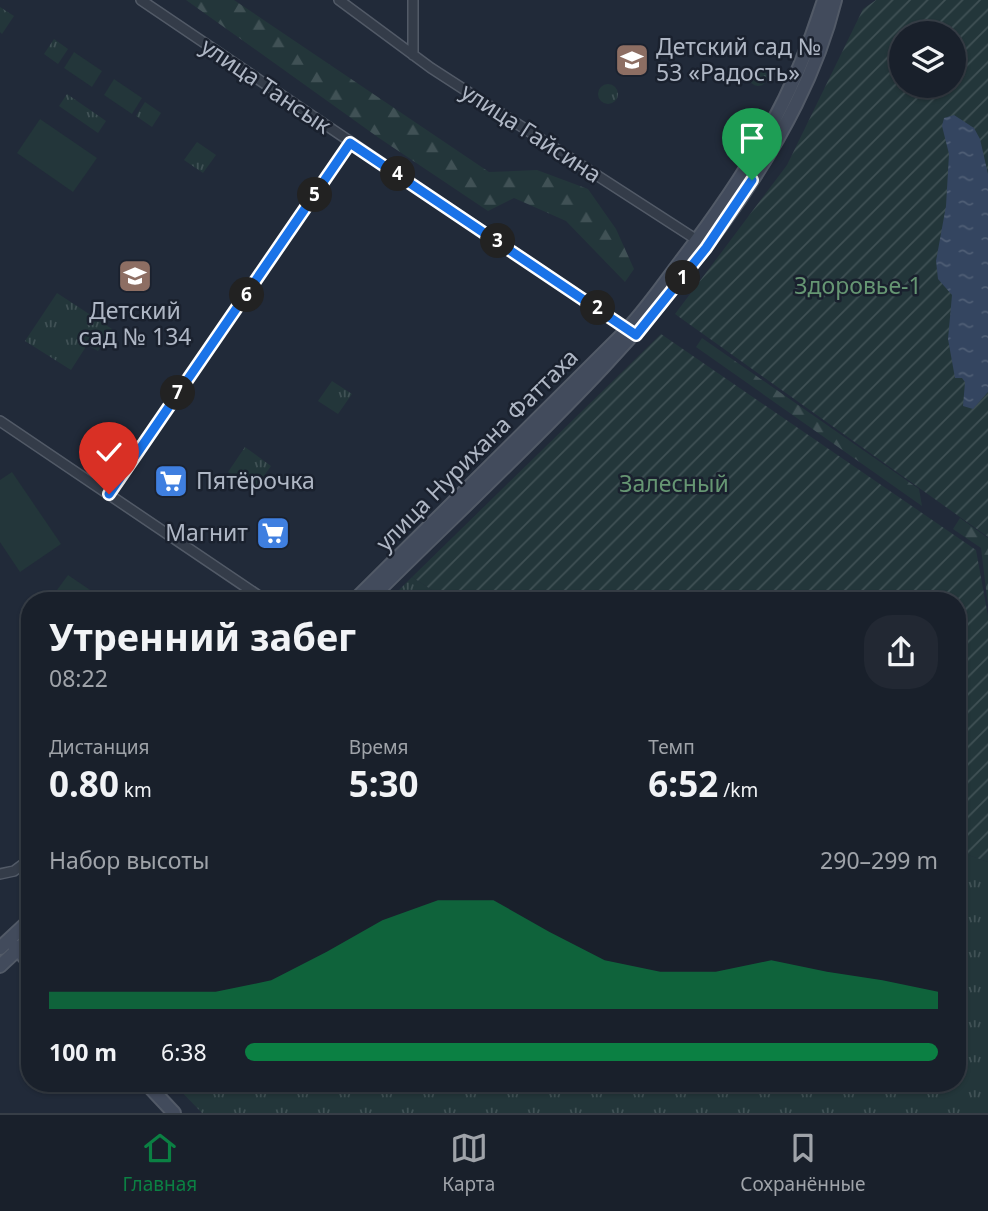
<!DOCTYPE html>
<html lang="ru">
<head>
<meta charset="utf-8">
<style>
  body { margin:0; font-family:"Noto Sans",sans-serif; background:#222833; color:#f1f3f6; height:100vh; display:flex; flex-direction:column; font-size:26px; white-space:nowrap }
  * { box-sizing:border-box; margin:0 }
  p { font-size:23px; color:#9fa3a9 }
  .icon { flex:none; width:38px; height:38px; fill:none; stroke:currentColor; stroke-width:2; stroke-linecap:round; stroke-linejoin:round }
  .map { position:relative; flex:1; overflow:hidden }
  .panel { position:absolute; left:21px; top:592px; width:945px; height:500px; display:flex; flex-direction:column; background:#19202b; border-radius:28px; box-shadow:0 2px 5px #0004,0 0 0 2px #373e47 }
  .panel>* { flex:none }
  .buttons { position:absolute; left:889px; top:21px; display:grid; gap:14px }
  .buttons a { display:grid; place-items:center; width:77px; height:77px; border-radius:50%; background:#19202b; box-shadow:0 2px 5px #0004,0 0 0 2px #373e47; font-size:35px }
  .pin { position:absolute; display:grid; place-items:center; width:60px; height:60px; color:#fff; margin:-72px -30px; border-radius:50% 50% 50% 0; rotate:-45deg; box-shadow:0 0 7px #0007 }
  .pin .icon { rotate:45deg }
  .km { position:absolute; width:35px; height:35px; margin:-18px; border-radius:50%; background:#222; color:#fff; font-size:19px; line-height:35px; text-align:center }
  .round { display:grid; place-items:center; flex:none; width:74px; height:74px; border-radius:28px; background:#222833 }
  .overview { display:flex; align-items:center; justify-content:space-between; height:119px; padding:0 28px }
  h1 { font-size:38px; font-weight:700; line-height:52px }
  .stats { display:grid; grid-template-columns:repeat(3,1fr); gap:10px; height:119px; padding:7px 28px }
  .stats div { display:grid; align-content:center }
  .stats b { font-size:35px; font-weight:700 }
  .stats small { font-size:19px; font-weight:400 }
  .stats p { font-size:19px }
  .chart { height:196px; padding:14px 28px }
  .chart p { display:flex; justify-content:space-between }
  .chart svg { width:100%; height:126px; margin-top:7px; fill:#0b8043; opacity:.7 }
  ul { padding:0 28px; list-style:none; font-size:23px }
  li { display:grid; grid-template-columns:112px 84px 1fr; align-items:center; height:52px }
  li i { height:18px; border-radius:9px; background:#0b8043 }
  .tabs { display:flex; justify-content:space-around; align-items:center; height:98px; border-top:2px solid #373e47; background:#19202b; font-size:19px; color:#9fa3a9 }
  .tabs a { display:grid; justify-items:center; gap:4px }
  .tabs .active { color:#0b8043 }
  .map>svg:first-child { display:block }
  .grass { fill:url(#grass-tufts) }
  .forest { fill:url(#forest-firs) }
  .garden { fill:url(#garden-furrows); fill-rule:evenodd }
  .pitch { fill:#23363a }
  .water { fill:url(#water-ripples) }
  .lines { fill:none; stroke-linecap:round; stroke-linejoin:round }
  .street-casing { stroke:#525a67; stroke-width:12 }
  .secondary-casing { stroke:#525a67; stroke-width:16 }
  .street { stroke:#343c49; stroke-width:9 }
  .secondary { stroke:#424b5c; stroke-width:12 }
  .route-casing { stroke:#fff; stroke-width:14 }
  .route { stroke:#1a73e8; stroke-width:9 }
  .labels { text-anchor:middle; stroke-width:5; stroke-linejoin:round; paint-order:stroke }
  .poi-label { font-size:23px; fill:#afb7c5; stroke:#1a212e; text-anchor:start }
  .street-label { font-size:23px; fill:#afb7c5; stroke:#1a212e }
  .park-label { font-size:23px; fill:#669673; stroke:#1a212e }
</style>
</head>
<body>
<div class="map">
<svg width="988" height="1113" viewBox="0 0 988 1113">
  <defs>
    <pattern id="grass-tufts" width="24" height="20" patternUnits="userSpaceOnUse" patternTransform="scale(1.75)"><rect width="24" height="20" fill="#23363a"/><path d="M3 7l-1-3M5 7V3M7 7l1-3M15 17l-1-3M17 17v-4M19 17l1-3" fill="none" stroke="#405155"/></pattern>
    <pattern id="forest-firs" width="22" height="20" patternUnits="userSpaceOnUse" patternTransform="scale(1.75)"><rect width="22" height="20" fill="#23363a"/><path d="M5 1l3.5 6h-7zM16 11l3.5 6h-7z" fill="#405155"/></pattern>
    <pattern id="garden-furrows" width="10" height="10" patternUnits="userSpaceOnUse" patternTransform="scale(1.75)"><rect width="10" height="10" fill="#23363a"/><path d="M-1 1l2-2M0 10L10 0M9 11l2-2" fill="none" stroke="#405155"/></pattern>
    <pattern id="water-ripples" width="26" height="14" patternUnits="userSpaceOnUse" patternTransform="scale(1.75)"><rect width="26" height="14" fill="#344560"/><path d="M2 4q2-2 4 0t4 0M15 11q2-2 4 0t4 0" fill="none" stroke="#4f5e75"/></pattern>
  </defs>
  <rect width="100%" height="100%" fill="#212a39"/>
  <path class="grass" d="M0 7 14 16 2 34 0 32Z
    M54 39 68 49 58 64 44 54Z
    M749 77a9 9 0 1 1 18 0a9 9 0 1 1-18 0Z
    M598 94a10 10 0 1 1 20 0a10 10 0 1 1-20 0Z
    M67 94 106 121 98 133 59 106Z
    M145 102 161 113 152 127 136 116Z
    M197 142 216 155 203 173 184 160Z
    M57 293 112 329 98 351 87 345 71 370 25 341Z
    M332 381 352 394 338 414 318 401Z
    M245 447 271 466 256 487 251 488 228 472Z
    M412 577 447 600H389Z
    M957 851 988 862V1113H202L173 1083H957Z"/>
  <path class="forest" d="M186 0H234L489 172 537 170 588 189 616 229 634 269 625 282 566 221 514 198 488 211 379 138Z
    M702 338 919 489 922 506 696 347Z
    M960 518 988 538V606L981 548 953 529Z"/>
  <path class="garden" d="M876 0H988V537L675 314 787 165 863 9ZM901 33H954V86H901Z
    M661 334 976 550 988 616V862L957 851V600H447L412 577Z"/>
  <path class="pitch" d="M74 52 102 71 92 87 64 68Z
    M114 79 142 98 132 114 104 95Z
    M40 119 97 158 73 192 17 153Z
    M12 472 61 544 20 572 0 542V480Z
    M68 575 96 594 92 600H71L57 590Z"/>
  <path class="water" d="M954 115 974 128 980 139 988 174V392L973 409 963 406 965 382 962 378H955L948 339 952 295 938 279 936 261 946 206 949 154 942 126 944 118Z"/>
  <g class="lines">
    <g class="street-casing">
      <path id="street" d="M141 0 632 332
        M339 0 431 68 697 240
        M413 0V55
        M0 421 265 600
        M109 494 350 143
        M0 874 14 871 30 859"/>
    </g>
    <g class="secondary-casing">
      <path id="secondary" d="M355 600 621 336C644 313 662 286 681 261 746 176 792 102 824 0
        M369 600C498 471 636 351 739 200 781 138 817 73 835 0
        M14 946 30 963
        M0 948 30 920
        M0 966 30 938
        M146 1083 174 1113"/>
    </g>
    <use href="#street" class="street"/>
    <use href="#secondary" class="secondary"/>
  </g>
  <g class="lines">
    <g class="route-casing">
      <path id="route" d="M109 494 350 143 636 335 706 248 752 180"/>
    </g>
    <use href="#route" class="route"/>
  </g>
  <defs>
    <g id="school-square" transform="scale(1.75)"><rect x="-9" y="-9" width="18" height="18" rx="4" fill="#8d6e63" stroke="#1a212e"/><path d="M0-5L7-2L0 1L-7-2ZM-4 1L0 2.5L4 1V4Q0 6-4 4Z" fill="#fff"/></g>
    <g id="supermarket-square" transform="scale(1.75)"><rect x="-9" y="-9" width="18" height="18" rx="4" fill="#3f7fe0" stroke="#1a212e"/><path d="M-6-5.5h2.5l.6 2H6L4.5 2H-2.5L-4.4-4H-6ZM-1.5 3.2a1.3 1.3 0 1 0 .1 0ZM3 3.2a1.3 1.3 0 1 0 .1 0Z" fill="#fff"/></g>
  </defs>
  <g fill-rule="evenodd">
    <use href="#school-square" x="632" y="60"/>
    <use href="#school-square" x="135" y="276"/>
    <use href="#supermarket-square" x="171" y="481"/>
    <use href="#supermarket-square" x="273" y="533"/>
  </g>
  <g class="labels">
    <g class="poi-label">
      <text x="656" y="55">Детский сад №<tspan x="656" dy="26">53 «Радость»</tspan></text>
      <text x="135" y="319" text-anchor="middle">Детский<tspan x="135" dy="26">сад № 134</tspan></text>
      <text x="196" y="489">Пятёрочка</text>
      <text x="248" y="541" text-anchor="end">Магнит</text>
    </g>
    <g class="street-label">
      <text transform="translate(266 86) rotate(34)" y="8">улица Тансык</text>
      <text transform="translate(531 133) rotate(33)" y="8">улица Гайсина</text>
      <text transform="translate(477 450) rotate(-45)" y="8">улица Нурихана Фаттаха</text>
    </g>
    <g class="park-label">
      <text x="858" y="294">Здоровье-1</text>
      <text x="674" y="492">Залесный</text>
    </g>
  </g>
</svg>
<div class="buttons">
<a><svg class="icon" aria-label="layers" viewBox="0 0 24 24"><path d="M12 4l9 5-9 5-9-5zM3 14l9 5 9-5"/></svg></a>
</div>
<div class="pin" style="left:752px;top:180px;background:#1e9e55"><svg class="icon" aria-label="arrive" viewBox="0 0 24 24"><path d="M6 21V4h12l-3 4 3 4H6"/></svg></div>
<div class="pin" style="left:109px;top:494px;background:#d93025"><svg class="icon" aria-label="check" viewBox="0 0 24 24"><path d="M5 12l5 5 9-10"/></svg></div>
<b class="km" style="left:683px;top:278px">1</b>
<b class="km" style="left:598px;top:308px">2</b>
<b class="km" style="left:498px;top:241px">3</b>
<b class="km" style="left:398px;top:174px">4</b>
<b class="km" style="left:315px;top:195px">5</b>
<b class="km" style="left:247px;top:295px">6</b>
<b class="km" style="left:178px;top:393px">7</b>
<section class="panel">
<div class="overview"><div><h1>Утренний забег</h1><p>08:22</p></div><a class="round"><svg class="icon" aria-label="share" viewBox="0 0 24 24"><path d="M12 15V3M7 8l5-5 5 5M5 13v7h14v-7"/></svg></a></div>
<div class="stats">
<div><p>Дистанция</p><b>0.80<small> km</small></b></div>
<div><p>Время</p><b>5:30</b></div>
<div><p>Темп</p><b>6:52<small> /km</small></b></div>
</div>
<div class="chart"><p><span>Набор высоты</span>290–299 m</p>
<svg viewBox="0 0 160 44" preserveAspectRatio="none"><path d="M0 44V38L10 38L20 38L30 38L40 34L50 24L60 13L70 6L80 6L90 17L100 27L110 31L120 31L130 27L140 31L150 34L160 38V44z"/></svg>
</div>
<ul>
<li><b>100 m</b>6:38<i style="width:100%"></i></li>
</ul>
</section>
</div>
<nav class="tabs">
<a class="active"><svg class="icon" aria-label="home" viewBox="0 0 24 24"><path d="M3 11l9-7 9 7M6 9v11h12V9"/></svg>Главная</a>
<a><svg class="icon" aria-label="map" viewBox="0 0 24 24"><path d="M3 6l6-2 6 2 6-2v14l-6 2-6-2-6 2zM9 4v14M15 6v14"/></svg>Карта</a>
<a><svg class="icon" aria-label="saved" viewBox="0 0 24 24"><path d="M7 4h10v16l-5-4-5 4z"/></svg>Сохранённые</a>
</nav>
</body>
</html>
